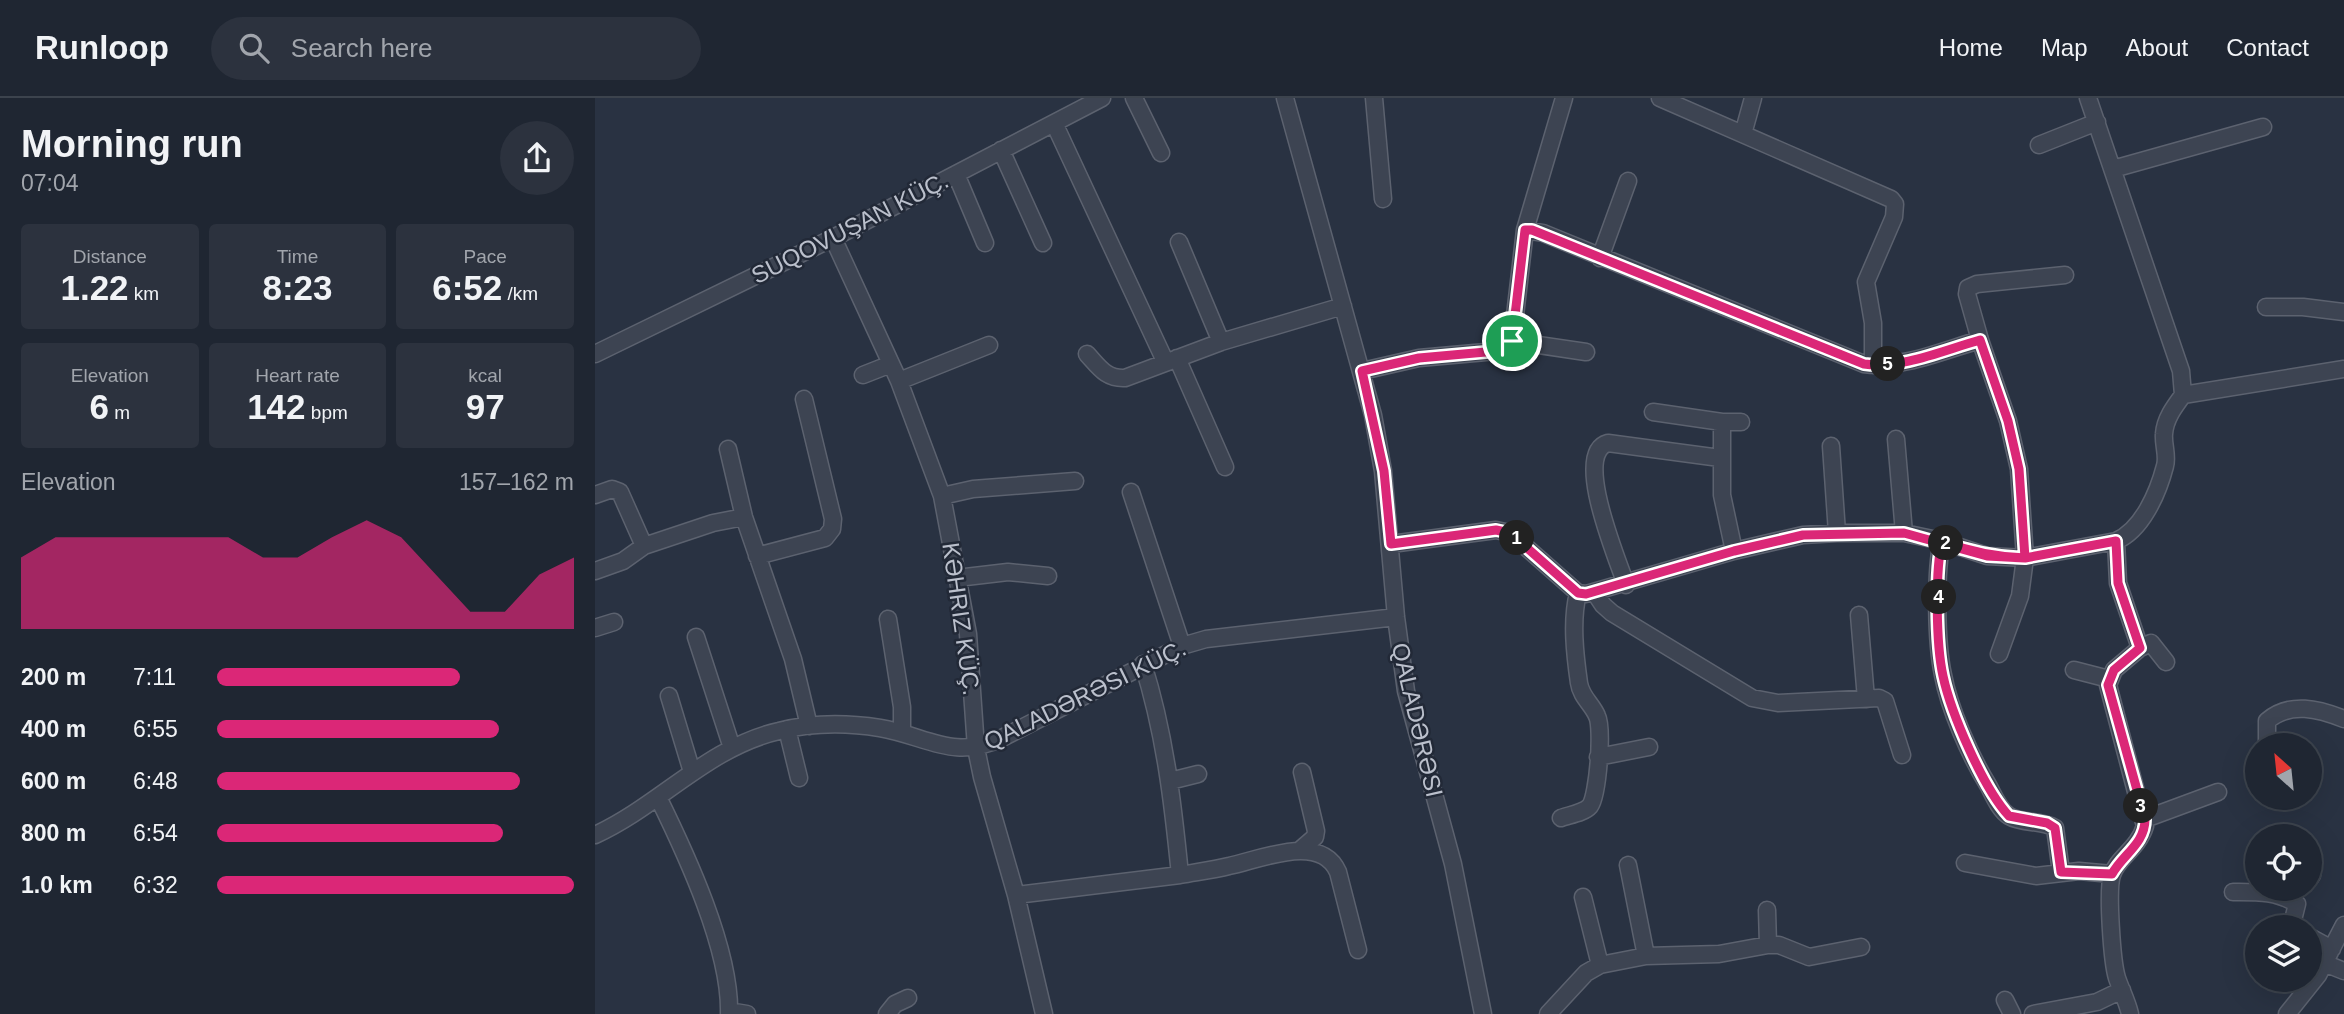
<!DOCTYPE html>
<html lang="en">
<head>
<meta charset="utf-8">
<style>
  body { margin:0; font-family:Helvetica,sans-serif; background:#2c323e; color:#f1f3f6; height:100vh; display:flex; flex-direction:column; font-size:26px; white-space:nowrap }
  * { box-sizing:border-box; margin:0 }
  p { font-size:23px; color:#a1a5ac }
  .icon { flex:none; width:38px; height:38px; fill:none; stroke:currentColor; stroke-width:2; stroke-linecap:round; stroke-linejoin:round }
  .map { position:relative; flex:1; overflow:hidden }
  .sheet { display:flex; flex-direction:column; background:#1f2632; width:595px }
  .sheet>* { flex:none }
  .needle { width:46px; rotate:333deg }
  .tools { position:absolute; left:1650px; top:635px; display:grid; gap:14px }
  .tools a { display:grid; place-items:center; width:77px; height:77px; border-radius:50%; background:#1f2632; box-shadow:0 7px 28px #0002,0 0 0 2px #3c434d; font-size:35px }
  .pin { position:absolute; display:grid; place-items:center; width:60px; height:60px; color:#fff; margin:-30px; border:4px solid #fff; border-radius:50%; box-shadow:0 2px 7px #0007 }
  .km { position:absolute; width:35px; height:35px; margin:-18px; border-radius:50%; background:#222; color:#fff; font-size:19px; line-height:35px; text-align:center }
  .round { display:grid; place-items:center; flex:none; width:74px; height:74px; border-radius:37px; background:#2c323e }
  .head { display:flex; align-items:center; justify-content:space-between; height:119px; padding:0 21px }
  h1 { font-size:38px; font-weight:700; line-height:52px }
  .figures { display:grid; grid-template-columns:repeat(3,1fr); gap:10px; height:119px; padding:7px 21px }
  .figures div { display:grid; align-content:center; border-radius:7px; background:#2c323e; text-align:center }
  .figures b { font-size:35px; font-weight:700 }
  .figures small { font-size:19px; font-weight:400 }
  .figures p { font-size:19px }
  .chart { height:196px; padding:14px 21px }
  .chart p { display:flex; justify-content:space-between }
  .chart svg { width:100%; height:126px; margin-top:7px; fill:#db2777; opacity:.7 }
  ul { padding:0 21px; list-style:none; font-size:23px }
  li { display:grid; grid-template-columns:112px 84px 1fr; align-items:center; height:52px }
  li i { height:18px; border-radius:9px; background:#db2777 }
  header { display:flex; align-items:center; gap:42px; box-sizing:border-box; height:98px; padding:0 35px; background:#1f2632; border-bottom:2px solid #3c434d }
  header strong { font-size:33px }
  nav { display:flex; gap:38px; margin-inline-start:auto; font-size:24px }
  .search { width:490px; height:63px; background:#2c323e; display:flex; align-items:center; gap:18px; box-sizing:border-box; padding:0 24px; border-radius:38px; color:#a1a5ac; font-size:26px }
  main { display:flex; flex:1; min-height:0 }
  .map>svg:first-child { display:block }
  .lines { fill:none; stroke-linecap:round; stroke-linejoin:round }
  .street-casing { stroke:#5c626f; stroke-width:19 }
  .street { stroke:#3d4452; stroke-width:16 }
  .route-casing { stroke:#fff; stroke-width:14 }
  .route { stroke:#db2777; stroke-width:9 }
  .labels { text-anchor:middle; stroke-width:5; stroke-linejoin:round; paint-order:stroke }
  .street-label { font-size:24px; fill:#bbc0cc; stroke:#222937 }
</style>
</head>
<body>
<header>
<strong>Runloop</strong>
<div class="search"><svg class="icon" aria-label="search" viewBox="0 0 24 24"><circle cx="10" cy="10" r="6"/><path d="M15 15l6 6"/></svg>Search here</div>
<nav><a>Home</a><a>Map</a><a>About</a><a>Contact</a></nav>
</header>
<main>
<section class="sheet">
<div class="head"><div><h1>Morning run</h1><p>07:04</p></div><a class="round"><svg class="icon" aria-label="share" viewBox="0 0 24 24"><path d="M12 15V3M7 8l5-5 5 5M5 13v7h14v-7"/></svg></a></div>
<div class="figures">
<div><p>Distance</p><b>1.22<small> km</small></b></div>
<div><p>Time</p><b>8:23</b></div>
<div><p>Pace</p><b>6:52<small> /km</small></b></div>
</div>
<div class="figures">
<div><p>Elevation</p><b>6<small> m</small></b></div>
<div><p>Heart rate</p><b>142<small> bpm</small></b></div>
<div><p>kcal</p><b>97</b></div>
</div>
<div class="chart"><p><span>Elevation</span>157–162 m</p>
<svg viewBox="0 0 160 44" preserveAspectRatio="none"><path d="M0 44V19L10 12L20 12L30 12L40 12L50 12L60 12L70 19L80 19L90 12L100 6L110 12L120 25L130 38L140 38L150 25L160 19V44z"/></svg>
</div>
<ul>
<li><b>200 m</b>7:11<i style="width:68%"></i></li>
<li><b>400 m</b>6:55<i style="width:79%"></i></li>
<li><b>600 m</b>6:48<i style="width:85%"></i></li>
<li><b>800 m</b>6:54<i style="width:80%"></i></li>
<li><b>1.0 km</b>6:32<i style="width:100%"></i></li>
</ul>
</section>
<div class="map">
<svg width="1749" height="916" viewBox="0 0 1749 916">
  <rect width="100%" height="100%" fill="#293242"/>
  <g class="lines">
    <g class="street-casing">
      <path id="street" d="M539 0 566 55
        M690 0 778 317 788 373 801 519 811 593 858 766 888 916
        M779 0 788 101
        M1065 0 1296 101 1300 106 1299 119 1271 184 1278 225V267
        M1493 0 1586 273 1588 297
        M459 25 570 263
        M1148 36 1158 0
        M1444 47 1502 24
        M406 52 448 145
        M1518 71 1668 29
        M361 76 390 145
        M930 132 969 0
        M238 140 304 283 347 398 373 536 381 650 387 679 421 797 449 916
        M584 144 626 244
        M1005 160 1033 83
        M1671 209H1708L1749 214
        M1385 242 1372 196 1373 190 1382 186 1470 177
        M917 243 991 254
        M0 256 238 140 507 0
        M492 256C504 269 511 281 530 280L626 244 748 208
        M582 260 630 369
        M767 273 824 260 902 253 917 243 930 132 948 135 1269 266C1307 271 1349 252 1385 242L1413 323 1424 371 1430 460 1425 498 1404 556
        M268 277 296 266
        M304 283 394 247
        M1058 314 1127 324H1146
        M1127 324V397L1139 453
        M1301 341 1309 435
        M1236 348 1242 435
        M133 351 149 419 198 561 214 628
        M536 394 587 548
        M0 397 17 391 25 394 49 448 118 425 149 419
        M347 398 378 391 480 383
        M1347 443C1340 475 1341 545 1348 577 1354 610 1375 658 1393 687 1398 696 1404 712 1414 718 1427 726 1446 722 1460 730L1466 774
        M1521 443 1523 485 1545 550 1519 572 1513 587 1550 728C1543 751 1522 760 1517 777 1512 792 1517 864 1522 880 1526 892 1532 903 1535 916
        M796 446 901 432 915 435 983 495 991 496 1139 453 1208 437 1242 435H1309L1347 443 1392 458 1430 460 1521 443C1547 432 1563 395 1570 368 1573 358 1568 346 1569 336 1570 321 1579 309 1588 297L1749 271
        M162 458 230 440 237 431 238 421 209 301
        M0 473 28 463 49 448
        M362 480 413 474 453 478
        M1031 487C1023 462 977 355 1013 345L1125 360
        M1000 495 1008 507 1017 515 1157 600 1183 605 1284 600 1290 603 1307 657
        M1264 517 1271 601
        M293 521 307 609V635
        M0 530 19 524
        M101 539 137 650
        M1545 550 1556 545 1571 564
        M1479 572 1514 581
        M74 598 97 674
        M192 631 204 680
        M1672 648V623C1695 603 1724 611 1749 621
        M1003 659 1054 649
        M575 683 603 676
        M63 699C91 756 136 852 134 916
        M966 720C974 717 989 715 995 708 1003 697 1008 630 1002 618 997 606 986 599 984 585 980 557 976 523 983 495
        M1550 721 1623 694
        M0 737C64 708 113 649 184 633 216 625 253 625 285 630 332 638 358 663 407 640L587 548 611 541 801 519
        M705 752 720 739 721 733 707 674
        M1370 765 1441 778 1484 773 1517 776
        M1033 767 1051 858
        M585 777C601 774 618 772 634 768 664 762 726 734 743 774L763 852
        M1715 780 1717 777
        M1638 794C1662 794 1681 793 1702 806L1698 822 1700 830
        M421 797 585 777C578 706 570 636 548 566
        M988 799 1005 867
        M1172 812 1173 847
        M1715 839 1737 851
        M1729 865 1749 873
        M1410 902 1417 916
        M134 913 152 916
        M292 916 300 906 313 900
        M953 916 991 875 1005 867 1051 858 1124 856 1173 847H1184L1214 859 1266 849
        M1438 916 1502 904 1527 892
        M1692 916 1723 877 1749 827"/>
    </g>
    <use href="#street" class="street"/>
  </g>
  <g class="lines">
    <g class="route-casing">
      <path id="route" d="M917 243 902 253 824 260 767 273 789 373 796 446 901 432 915 435 983 495 991 496 1139 453 1208 437 1309 435 1392 458 1430 460 1521 443 1523 485 1545 550 1519 572 1513 587 1550 721C1550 746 1528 756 1517 776L1466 774 1460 730 1452 725 1414 718C1388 690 1356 615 1348 578 1341 546 1340 474 1347 443 1375 454 1399 459 1430 460L1424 371 1413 323 1385 242C1349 252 1307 271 1269 266L937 132H930L917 243"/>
    </g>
    <use href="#route" class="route"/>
  </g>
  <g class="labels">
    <g class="street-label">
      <text transform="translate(255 130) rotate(-27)" y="8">SUQOVUŞAN KÜÇ.</text>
      <text transform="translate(366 521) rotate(82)" y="8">KƏHRIZ KÜÇ.</text>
      <text transform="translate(490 597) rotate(-26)" y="8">QALADƏRƏSI KÜÇ.</text>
      <text transform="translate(822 622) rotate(77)" y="8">QALADƏRƏSI</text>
    </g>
  </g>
</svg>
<div class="tools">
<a><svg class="needle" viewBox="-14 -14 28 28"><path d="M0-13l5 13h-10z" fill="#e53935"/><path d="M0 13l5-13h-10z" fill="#a1a5ac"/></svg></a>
<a><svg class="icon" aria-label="locate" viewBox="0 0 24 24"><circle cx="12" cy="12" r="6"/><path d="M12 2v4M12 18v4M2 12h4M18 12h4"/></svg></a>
<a><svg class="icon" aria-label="layers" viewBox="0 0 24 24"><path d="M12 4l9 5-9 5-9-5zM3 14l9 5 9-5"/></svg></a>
</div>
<div class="pin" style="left:917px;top:243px;background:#1e9e55"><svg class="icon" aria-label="arrive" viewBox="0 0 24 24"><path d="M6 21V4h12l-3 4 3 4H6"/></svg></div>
<b class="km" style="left:922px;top:440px">1</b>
<b class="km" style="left:1351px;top:445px">2</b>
<b class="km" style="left:1546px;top:708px">3</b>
<b class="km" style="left:1344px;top:499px">4</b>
<b class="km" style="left:1293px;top:266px">5</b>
</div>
</main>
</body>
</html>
